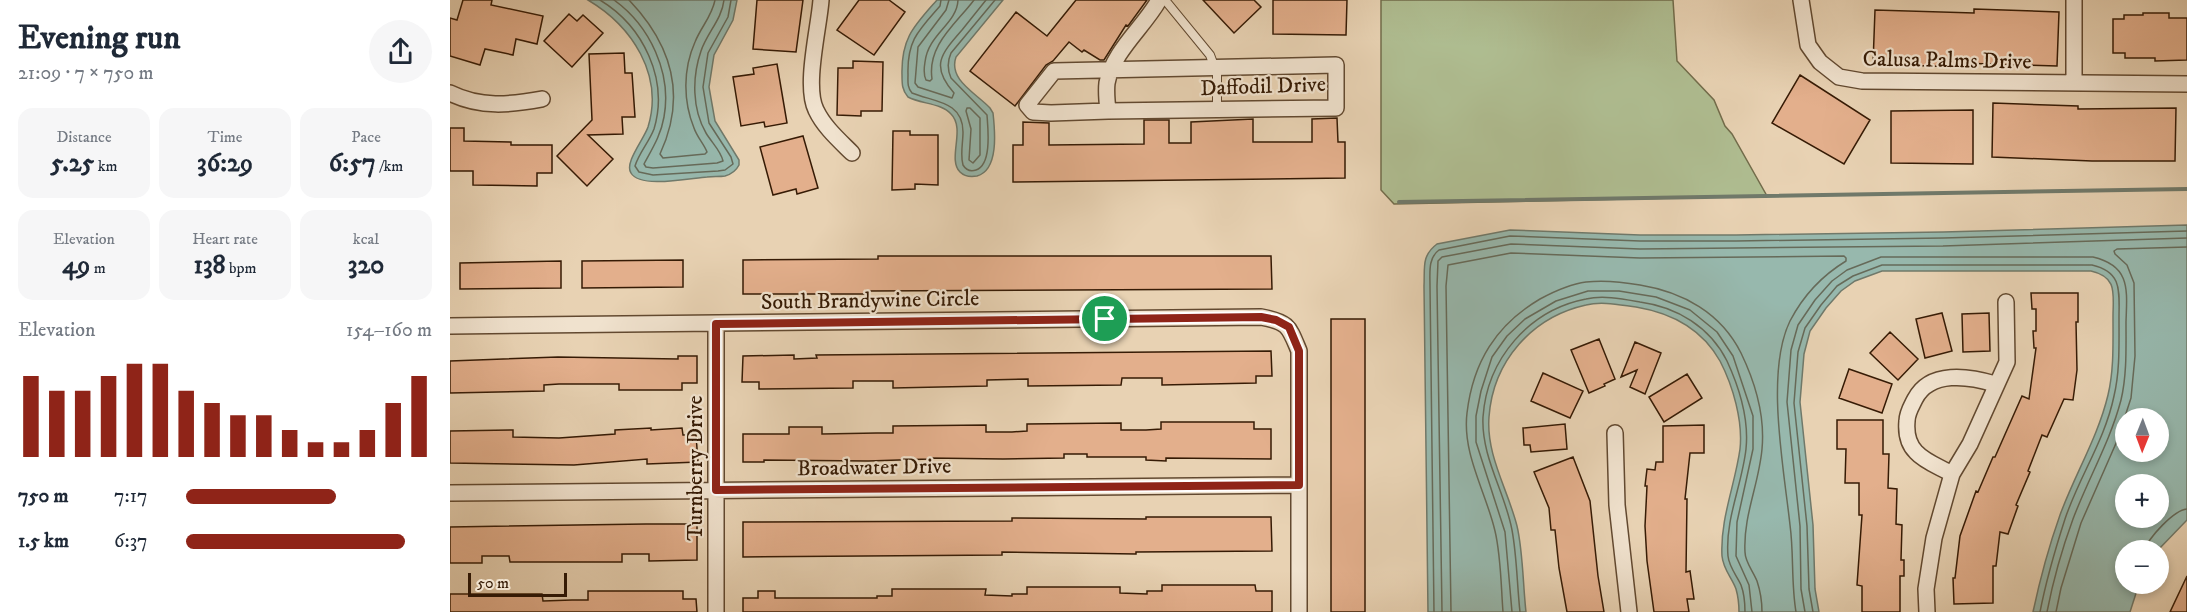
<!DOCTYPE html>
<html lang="en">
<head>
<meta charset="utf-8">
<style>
  body { margin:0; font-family:"IM FELL DW Pica",serif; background:#f6f6f7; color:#1f2937; height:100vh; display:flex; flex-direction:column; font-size:22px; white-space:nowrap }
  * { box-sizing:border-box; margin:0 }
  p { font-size:20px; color:#747a83 }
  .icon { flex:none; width:33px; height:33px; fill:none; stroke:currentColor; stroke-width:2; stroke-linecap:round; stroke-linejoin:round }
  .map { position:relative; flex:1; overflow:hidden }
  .side { display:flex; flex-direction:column; background:#fff; width:450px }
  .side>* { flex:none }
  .needle { width:39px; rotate:181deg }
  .buttons { position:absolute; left:1665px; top:408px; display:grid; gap:12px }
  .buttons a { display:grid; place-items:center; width:54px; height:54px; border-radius:50%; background:#fff; box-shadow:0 3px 9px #0003; font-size:30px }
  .scale { position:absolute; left:18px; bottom:15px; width:99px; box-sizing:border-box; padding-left:6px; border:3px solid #361b05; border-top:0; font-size:16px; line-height:21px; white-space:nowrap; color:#361b05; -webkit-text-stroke:4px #f0e2ce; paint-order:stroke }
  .pin { position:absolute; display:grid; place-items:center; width:51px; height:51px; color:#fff; margin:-26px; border:3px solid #fff; border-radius:50%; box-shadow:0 2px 6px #0007 }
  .round { display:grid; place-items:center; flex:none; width:63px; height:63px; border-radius:32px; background:#f6f6f7 }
  .overview { display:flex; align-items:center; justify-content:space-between; height:102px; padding:0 18px }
  h1 { font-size:33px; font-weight:700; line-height:45px }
  .metrics { display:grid; grid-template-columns:repeat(3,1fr); gap:9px; height:102px; padding:6px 18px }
  .metrics div { display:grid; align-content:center; border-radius:15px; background:#f6f6f7; text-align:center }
  .metrics b { font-size:26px; font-weight:700 }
  .metrics small { font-size:16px; font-weight:400 }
  .metrics p { font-size:16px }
  .chart { height:168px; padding:12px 18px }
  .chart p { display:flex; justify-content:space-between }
  .chart svg { width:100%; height:108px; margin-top:6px; stroke:#8f2418; stroke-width:6 }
  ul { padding:0 18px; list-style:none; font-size:20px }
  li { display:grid; grid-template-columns:96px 72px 1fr; align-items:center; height:45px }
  li i { height:15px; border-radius:8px; background:#8f2418 }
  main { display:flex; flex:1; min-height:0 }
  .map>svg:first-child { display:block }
  .green { fill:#afbd91; stroke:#726c4b; stroke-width:1.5 }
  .water { fill:#97b8ad; stroke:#70796a; stroke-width:1.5; fill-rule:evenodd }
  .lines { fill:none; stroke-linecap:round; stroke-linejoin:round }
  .shore { stroke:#666a59; stroke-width:1.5 }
  .stream { stroke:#70796a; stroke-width:4 }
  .building { fill:#e3af8c; stroke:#361b05; stroke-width:1.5 }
  .service-casing { stroke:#624930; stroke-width:10 }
  .minor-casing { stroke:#624930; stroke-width:18 }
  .service { stroke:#f0e2ce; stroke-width:8 }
  .minor { stroke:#f0e2ce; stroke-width:15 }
  .route-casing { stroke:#fff; stroke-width:12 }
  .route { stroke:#8f2418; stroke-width:8 }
  .labels { text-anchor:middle; stroke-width:4.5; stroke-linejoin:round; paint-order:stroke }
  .street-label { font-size:22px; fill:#361b05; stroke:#f0e2ce }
</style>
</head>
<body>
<main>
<section class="side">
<div class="overview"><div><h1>Evening run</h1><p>21:09 · 7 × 750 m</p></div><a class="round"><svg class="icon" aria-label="share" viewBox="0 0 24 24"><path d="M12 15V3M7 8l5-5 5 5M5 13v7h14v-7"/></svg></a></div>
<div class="metrics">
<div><p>Distance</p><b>5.25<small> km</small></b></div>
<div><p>Time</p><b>36:29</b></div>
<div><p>Pace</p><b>6:57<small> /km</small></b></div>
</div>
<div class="metrics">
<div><p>Elevation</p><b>49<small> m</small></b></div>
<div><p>Heart rate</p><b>138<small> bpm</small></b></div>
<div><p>kcal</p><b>320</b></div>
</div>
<div class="chart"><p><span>Elevation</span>154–160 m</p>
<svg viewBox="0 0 160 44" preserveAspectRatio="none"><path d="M5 44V11M15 44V17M25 44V17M35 44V11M45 44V6M55 44V6M65 44V17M75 44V22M85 44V27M95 44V27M105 44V33M115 44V38M125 44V38M135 44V33M145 44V22M155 44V11"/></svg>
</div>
<ul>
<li><b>750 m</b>7:17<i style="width:61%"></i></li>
<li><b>1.5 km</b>6:37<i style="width:89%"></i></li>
</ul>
</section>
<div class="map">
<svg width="1737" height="612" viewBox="0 0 1737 612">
  <rect width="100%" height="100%" fill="#e8d2b3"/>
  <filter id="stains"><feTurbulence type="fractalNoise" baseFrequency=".00333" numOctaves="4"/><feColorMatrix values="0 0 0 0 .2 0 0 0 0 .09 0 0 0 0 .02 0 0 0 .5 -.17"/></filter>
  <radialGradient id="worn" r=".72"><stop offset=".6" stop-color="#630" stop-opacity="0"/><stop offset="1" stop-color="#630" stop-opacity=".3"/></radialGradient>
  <path class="green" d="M931 0H1223L1227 61 1264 100 1275 126 1282 134 1317 196 944 204 931 190Z"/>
  <path class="water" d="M138 0H287L283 20 264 55 259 87 265 121 289 160V165C286 171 282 174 275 176 269 177 263 176 257 177 241 178 190 189 181 173 174 163 194 139 198 127 214 75 182 26 138 0Z
    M487 0H553L506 57C498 80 526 93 540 108L543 113C545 131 549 170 527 176 521 177 514 176 510 172 497 159 516 129 501 114 491 103 471 104 458 97 452 90 452 84 452 75 451 38 464 26 487 0Z
    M1737 225V520L1708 550H1676V584H1689L1680 612H1583C1590 579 1599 546 1610 515 1625 474 1648 437 1658 395 1664 370 1663 343 1663 317 1663 294 1668 277 1641 271H1432L1405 281 1391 291 1376 308 1360 331 1354 354 1350 402 1363 525 1365 589 1369 612H1289C1289 605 1288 596 1286 589 1282 578 1273 569 1272 556 1270 519 1285 485 1290 449 1293 421 1283 386 1270 361 1252 329 1222 313 1186 307 1170 305 1152 301 1136 305 1082 317 1043 361 1039 417 1036 455 1058 490 1067 526 1073 551 1073 586 1076 612H978L974 286C975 268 971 256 987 244L1060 230 1190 235H1286L1493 232ZM1708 418V452H1676V418ZM1708 484V518H1676V484Z"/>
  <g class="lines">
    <path class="shore" d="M150 0C193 26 219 79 204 129 199 142 189 153 185 166L189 172 203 175 268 171 275 170 283 164 281 157 259 123 253 87 258 53 278 17 281 0
      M164 0C200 26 222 73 214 117 211 135 202 149 194 164L196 167 203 168 267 163 273 161C271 151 262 143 256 133 242 109 242 77 251 51 257 33 272 19 274 0
      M179 0C222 45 237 96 210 154L213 158 255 154 257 152C254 144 247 137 244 128 233 101 233 69 245 42 251 27 262 16 265 0
      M491 0 490 6C469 30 457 40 458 74 458 82 457 87 462 93 484 102 513 101 513 132 513 143 510 155 513 165 516 170 520 172 526 170 542 165 538 129 537 115L501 78C497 69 497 62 501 53L545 0
      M499 0 496 10 468 47 465 83 468 87 502 98 504 93C480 66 491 54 512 30 520 20 528 10 536 0
      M508 0C507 24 478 34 475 62 474 68 473 74 476 80L480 81 482 79C477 45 506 24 524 0
      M517 108H520L530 118V155L523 163 519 160 521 129 516 111Z
      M1695 550C1698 538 1724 510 1737 509
      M984 612 980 286C980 272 978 258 989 250L1060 236 1190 241H1286L1493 238 1737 231
      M992 612 987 286 988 261 992 257 1061 244 1190 249 1286 248 1493 246 1737 238
      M1001 612 996 286 998 265 1061 253 1190 258 1394 256 1396 258V261C1373 275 1353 296 1340 321 1315 372 1334 469 1340 525 1344 554 1341 583 1346 612
      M1053 612C1051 586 1051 556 1045 531 1036 492 1012 454 1017 413 1023 362 1046 325 1090 299 1103 292 1120 284 1136 282 1154 280 1173 282 1190 285 1233 292 1271 313 1291 353 1305 382 1315 417 1312 449 1309 484 1293 516 1295 552 1295 562 1303 571 1307 581 1310 590 1312 602 1312 612
      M1062 612 1055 532 1026 442V416L1031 391 1042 357 1057 336 1075 319 1106 301 1138 291H1169L1206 297 1240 310 1267 332 1283 356 1303 416V449L1287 522 1286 556 1299 585 1302 612
      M1070 612C1067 585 1067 557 1062 530 1055 492 1031 457 1033 417 1037 359 1079 310 1136 299 1153 295 1173 299 1190 302 1227 307 1260 327 1277 361 1289 387 1299 420 1296 449 1292 485 1275 519 1278 556 1279 567 1287 576 1291 585 1294 593 1295 604 1295 612
      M1355 612 1351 589 1350 526 1337 402 1341 350 1348 325 1365 300 1382 281 1397 270 1431 257H1643C1681 266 1677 290 1676 322 1676 347 1677 375 1671 400 1660 442 1638 479 1623 519 1612 549 1603 581 1597 612
      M1363 612 1359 589 1357 526 1344 403 1348 352 1355 328 1371 305 1387 286 1403 276 1432 265H1642C1673 272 1669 292 1669 318 1669 344 1670 371 1664 396 1655 440 1629 477 1615 519 1605 550 1596 581 1590 612
      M1606 612 1611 588 1631 523 1667 441 1681 398 1685 356 1684 283 1677 265 1665 254 1664 251 1667 249 1737 247"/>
    <path class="stream" d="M949 202 1737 189"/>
  </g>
  <path class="building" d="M13 0H42L41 5 93 16 87 44 66 39 63 55 35 49 30 65 0 56V18L7 20Z
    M307 0H353L346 52 303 49Z
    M409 0H439L455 12 424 55 387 30Z
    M626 0H697L678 26 676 25 654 60H650L634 50 632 52 619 42 603 61 596 65 565 106 520 71 566 12 597 36Z
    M753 0H804L811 7 784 33Z
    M823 0H897L896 35 823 34Z
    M1524 9 1609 12 1607 66 1508 63V67L1423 64 1425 10 1524 13Z
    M1693 13H1719V18H1737V60L1705 61V58H1675V53H1663V19H1674V15H1693Z
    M119 14 127 21 133 15 153 33 122 67 94 41Z
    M174 53 175 73H182L185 117H172L173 134 138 135 163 159 137 186 107 156 142 120 139 54Z
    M403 61 433 62 432 111H411V116L387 115 388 68H403Z
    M327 64 337 123 315 127 314 122 291 126 283 77 304 74 303 68Z
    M1350 75 1420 120 1394 164 1322 123Z
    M1543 103 1628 106V109L1726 108 1725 161H1642L1542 157Z
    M1523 110V164L1441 163V111Z
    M887 118 888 142H895V178L563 182V145H573V122L599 123V145L694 144V120H719V143H741V122L803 119V142H862V119Z
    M0 128H14V141L61 142V145H102V173H87V186L23 185V171H0Z
    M443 131H460V135H488V185L465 184V189L442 190Z
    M353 136 368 188 347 194 346 189 323 195 310 147Z
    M428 256H821L822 289 418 291V294H293V260L428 259Z
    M233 260V287L132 288V261Z
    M111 261V288L10 289V263Z
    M1581 293H1628V322H1626L1627 370 1623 400 1614 399 1597 437 1592 435 1578 471 1580 472 1566 505 1568 506 1558 534 1550 532 1546 566H1543V603L1504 604 1503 578H1505L1510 536 1526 491 1528 492 1543 457H1545L1572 396 1579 399 1586 348H1584L1583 331H1586V309H1582Z
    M1492 313 1502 351 1475 358 1466 319Z
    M1539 313 1540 351 1513 352 1512 314Z
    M881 319H915V612H881Z
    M1440 332 1468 359 1448 380 1420 353Z
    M1149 339 1165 379 1154 384 1155 386 1139 393 1121 350Z
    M1185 342 1211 353 1195 394 1180 387 1187 370 1171 377Z
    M821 351 822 376H806V383L712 385V378H672L671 385 578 386V379L537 380V386L443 388V381H403V388L309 389V382H292L293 356 344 355V359L367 358 366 355Z
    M228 356H247V383H232V390H169V384H109L94 385V391L0 393V361L108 357 228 359Z
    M1399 369 1442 384 1432 413 1389 398Z
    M1093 373 1133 391 1120 418 1081 401Z
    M1237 374 1252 398 1214 422 1199 397Z
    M1387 420H1433V454H1439L1438 488 1447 489 1446 524 1452 525 1451 560H1454V576H1450V612H1412V586L1407 585 1412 515H1409V483H1395L1396 449H1387Z
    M711 422H804V429H821V459L716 458V461L696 460V457H637V454H614V458L553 459 479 458V459L418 461 314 460V462H293V434H339V427H372V434L427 433H443V426L536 425V432H562L577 431V424L671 423V430H696L711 429Z
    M1115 424 1117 449 1081 452 1080 445H1074L1073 428Z
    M1254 425V453H1240L1235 499H1237L1236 572 1240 571 1244 599H1237L1239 612H1204L1197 561 1195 526 1197 486H1195L1197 469 1205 470 1206 462H1213V426Z
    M201 428V430L232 428 233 435H246L248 462 197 464V459L124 465 0 463V431L63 430V437L109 438 165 434V430Z
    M1123 457 1140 501 1148 576 1154 612H1117L1109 568 1105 530H1101L1099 508 1084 472Z
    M696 517H821L822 551 686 552V554L552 552V555L293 557V522L562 521V518L696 519Z
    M196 524H247V560L199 561V554H172V562H60L59 556H32V563H0V527Z
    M1737 576V612H1720Z
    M712 585H805L806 591H822V612H293V598H308V591H325V598H427V596H442V589H536L535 595 562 596V594H577V587H670V593L697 594V591H712Z
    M138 591H233V599H246L247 612H0V594H92L93 601 122 600H138Z"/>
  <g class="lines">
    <g class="service-casing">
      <path id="service" d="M715 0 760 55 767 74V110"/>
    </g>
    <g class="minor-casing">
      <path id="minor" d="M371 0C369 28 354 86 366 110 374 127 389 140 402 153
        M1351 0 1358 45 1370 62 1389 77 1412 81 1737 84
        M1624 83V0
        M0 93C30 108 60 105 92 99
        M658 111 601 113 583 112 577 105 604 71 886 65V108L658 111C657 102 656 91 657 83 663 51 694 27 709 0
        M266 324V612
        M0 326 811 317C839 322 839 327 849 351V612
        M1165 433 1167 505 1179 612
        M1502 474C1490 467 1475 462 1466 452 1458 444 1456 432 1457 421 1457 413 1461 407 1465 399 1480 370 1519 376 1545 384
        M0 493 849 485
        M1477 612 1476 589 1484 538 1502 474 1520 444 1557 362 1556 302"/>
    </g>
    <use href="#service" class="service"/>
    <use href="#minor" class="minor"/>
  </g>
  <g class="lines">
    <g class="route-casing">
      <path id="route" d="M811 317 826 320 839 327 849 351V485L266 490V324Z"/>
    </g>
    <use href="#route" class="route"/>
  </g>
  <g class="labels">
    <g class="street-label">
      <text transform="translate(1497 59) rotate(1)" y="8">Calusa Palms Drive</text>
      <text transform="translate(813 85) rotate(-2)" y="8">Daffodil Drive</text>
      <text transform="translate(420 299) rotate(-1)" y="8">South Brandywine Circle</text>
      <text transform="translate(424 466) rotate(-1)" y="8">Broadwater Drive</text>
      <text transform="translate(244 468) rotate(-90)" y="8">Turnberry Drive</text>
    </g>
  </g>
  <rect width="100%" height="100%" filter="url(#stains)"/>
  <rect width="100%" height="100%" fill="url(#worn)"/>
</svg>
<div class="buttons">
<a><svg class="needle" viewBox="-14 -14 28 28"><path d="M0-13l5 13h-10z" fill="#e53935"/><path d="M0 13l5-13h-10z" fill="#747a83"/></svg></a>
<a>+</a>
<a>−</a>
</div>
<div class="scale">50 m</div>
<div class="pin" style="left:655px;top:319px;background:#1e9e55"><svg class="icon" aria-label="arrive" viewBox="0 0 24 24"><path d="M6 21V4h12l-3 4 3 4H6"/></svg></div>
</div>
</main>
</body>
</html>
